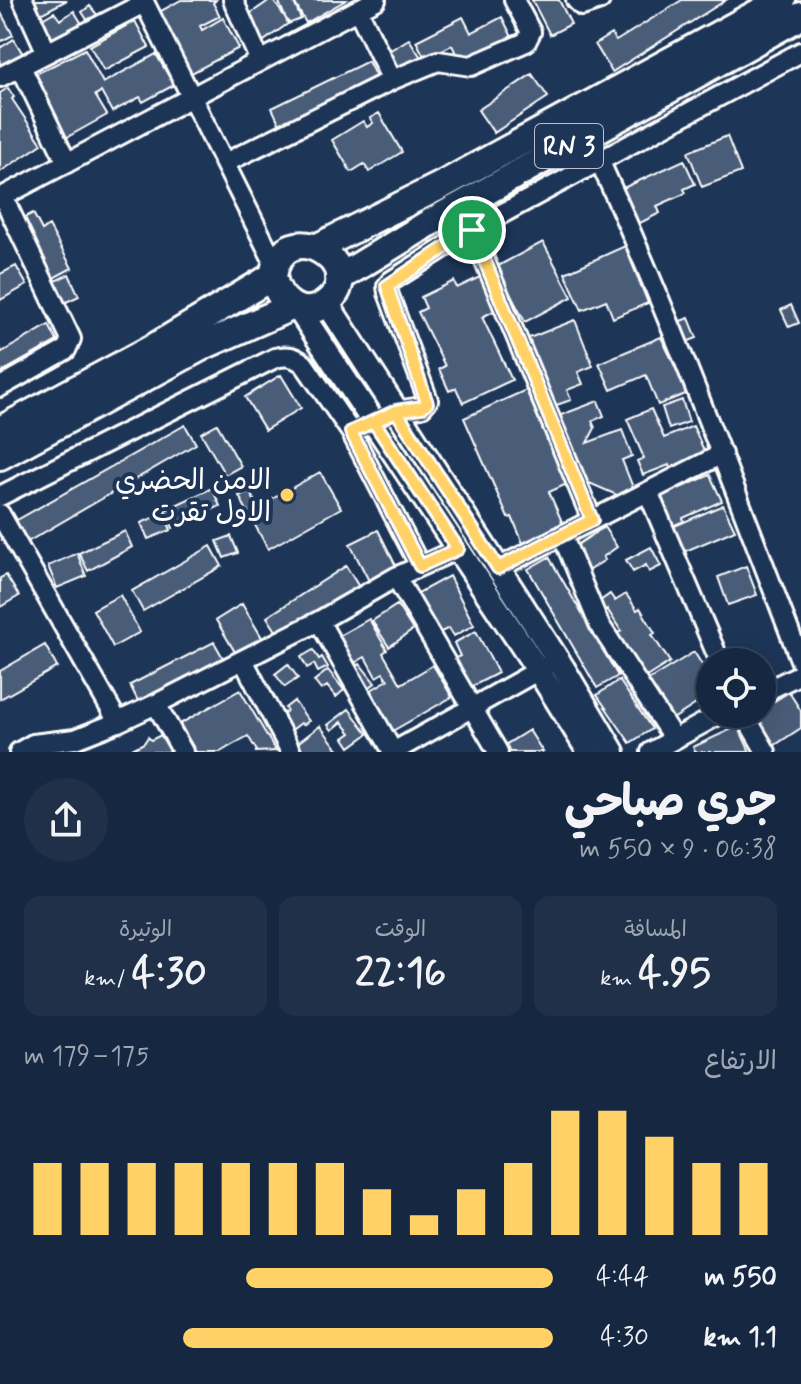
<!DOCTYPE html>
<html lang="ar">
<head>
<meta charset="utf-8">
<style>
  body { margin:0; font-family:Mynerve,"Playpen Sans Arabic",sans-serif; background:#1f3048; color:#f1f3f6; direction:rtl; height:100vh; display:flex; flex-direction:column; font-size:30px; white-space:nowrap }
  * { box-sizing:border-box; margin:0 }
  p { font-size:26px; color:#9ea6b1 }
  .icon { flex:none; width:44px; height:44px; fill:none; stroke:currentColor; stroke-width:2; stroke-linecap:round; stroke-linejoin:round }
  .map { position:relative; height:752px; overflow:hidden; direction:ltr }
  .panel { display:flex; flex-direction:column; background:#162841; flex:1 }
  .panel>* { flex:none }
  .buttons { position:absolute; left:696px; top:648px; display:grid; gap:16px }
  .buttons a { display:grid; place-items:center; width:80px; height:80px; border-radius:50%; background:#162841; box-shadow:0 8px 32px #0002,0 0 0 2px #35445a; font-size:40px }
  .pin { position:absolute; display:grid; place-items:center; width:68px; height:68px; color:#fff; margin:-34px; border:4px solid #fff; border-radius:50%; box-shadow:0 2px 8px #0007 }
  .round { display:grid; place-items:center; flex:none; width:84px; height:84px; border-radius:42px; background:#1f3048 }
  .summary { display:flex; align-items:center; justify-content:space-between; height:136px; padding:0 24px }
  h1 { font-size:44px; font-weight:700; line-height:60px }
  .figures { display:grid; grid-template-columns:repeat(3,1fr); gap:12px; height:136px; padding:8px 24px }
  .figures div { display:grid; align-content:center; border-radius:16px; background:#1f3048; text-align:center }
  .figures b { font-size:40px; font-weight:700 }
  .figures small { font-size:22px; font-weight:400 }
  .figures p { font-size:22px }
  .chart { height:224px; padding:16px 24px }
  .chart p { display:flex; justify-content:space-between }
  .chart svg { width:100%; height:144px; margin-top:8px; stroke:#ffd166; stroke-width:6 }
  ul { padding:0 24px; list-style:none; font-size:26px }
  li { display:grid; grid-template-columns:128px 96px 1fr; align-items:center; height:60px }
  li i { height:20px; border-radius:10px; background:#ffd166 }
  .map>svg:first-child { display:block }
  .building { fill:#4a5d79; stroke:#fff; stroke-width:2 }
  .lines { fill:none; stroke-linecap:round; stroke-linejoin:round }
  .minor-casing { stroke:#fff; stroke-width:24 }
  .major-casing { stroke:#fff; stroke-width:28 }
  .highway-casing { stroke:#fff; stroke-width:32 }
  .minor { stroke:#1d3557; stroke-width:18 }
  .major { stroke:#1d3557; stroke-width:22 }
  .highway { stroke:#1d3557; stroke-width:26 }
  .route-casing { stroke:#fff; stroke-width:16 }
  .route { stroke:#ffd166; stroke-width:10 }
  .poi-dot { fill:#ffd166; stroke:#1d3557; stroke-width:3 }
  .labels { text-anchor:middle; stroke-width:8; stroke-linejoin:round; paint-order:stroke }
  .shield { fill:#1d3557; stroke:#bbc2cd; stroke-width:2 }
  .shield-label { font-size:26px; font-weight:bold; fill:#fff }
  .poi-label { font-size:28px; fill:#fff; stroke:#1d3557; text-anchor:end }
</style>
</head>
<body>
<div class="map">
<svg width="801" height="752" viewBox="0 0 801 752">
  <rect width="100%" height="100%" fill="#1d3557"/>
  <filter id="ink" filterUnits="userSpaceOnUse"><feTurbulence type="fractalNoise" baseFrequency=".0125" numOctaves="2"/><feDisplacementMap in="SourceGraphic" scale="16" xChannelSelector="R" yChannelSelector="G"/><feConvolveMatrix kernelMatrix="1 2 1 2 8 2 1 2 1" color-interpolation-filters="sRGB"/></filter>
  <g filter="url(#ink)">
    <path class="building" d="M29 0H67L37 16Z
      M216 0 213 3 220 16 200 26 202 30 223 18 239 48 186 76 154 15 181 0Z
      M270 0H273L289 23 261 43 244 18Z
      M278 0H293L301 19 288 24Z
      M293 0H346L306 23Z
      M532 0H559L571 24 550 35Z
      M682 0H726L612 72 595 44 611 34 616 41Z
      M90 6 99 17 90 24 82 12Z
      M0 11 13 35 0 42Z
      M74 11 82 24 51 44 37 22 54 12 60 20Z
      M463 17 471 33 502 17 512 37 461 64 452 45 425 58 416 41Z
      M135 21 149 47 104 71 90 46Z
      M14 39 24 56 0 70V48Z
      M409 39 422 59 395 76 382 55Z
      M85 49 103 83 156 54 174 85 143 102 140 97 112 112 101 92 95 95 107 115 64 139 30 77Z
      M368 61 376 77 280 125 272 108Z
      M532 74 548 97 494 133 478 110Z
      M8 88 14 97 12 99 42 144 0 172V93Z
      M379 113 402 152 369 172 364 164 351 172 332 140 363 121 367 127 373 123 370 118Z
      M727 136 741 172 702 187 688 152Z
      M684 160 695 184 684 189 686 193 657 206 660 213 638 224 621 189Z
      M33 213 42 230 49 226 72 268 48 281 16 222Z
      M543 242 572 297 525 322 496 267Z
      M625 246 648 303 613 318 606 300 582 310 565 273Z
      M16 266 27 285 0 300V274Z
      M69 274 79 296 58 306 47 285Z
      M484 275 500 308 482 317 512 380 463 403 456 388 449 391 439 369 445 366 418 312 426 308 421 297 454 281 457 288Z
      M791 305 799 323 789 327 781 310Z
      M689 318 697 338 679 345 671 324Z
      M575 320 593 366 578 372 583 384 567 390 571 400 551 407 524 340Z
      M49 325 57 341 0 373V349L2 352Z
      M661 337 688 393 658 405 646 375 611 390 599 363Z
      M281 375 301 408 265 430 245 397Z
      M526 390 567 484 549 492 563 524 549 530 552 536 525 548 512 517 508 518 464 418Z
      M682 400 689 422 669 429 662 407Z
      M598 401 604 416 592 421 595 428 587 443 622 430 632 456 622 460 634 490 619 496 580 479 553 418Z
      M651 409 664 438 693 426 707 457 672 472 669 465 643 475 637 461 644 458 627 419Z
      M217 424 241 466 225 475 201 433Z
      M185 425 196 444 24 544 8 516 13 513 17 520Z
      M320 472 341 508 268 549 239 496 249 491 258 507Z
      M710 475 722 501 683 518 684 521 670 527 657 498Z
      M212 488 220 506 173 528 165 510Z
      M723 505 735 530 681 553 670 528Z
      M164 513 171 530 148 539 141 523Z
      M604 527 617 547 603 557 605 560 586 572 571 549Z
      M378 530 398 570 370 583 350 544Z
      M125 531 132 547 88 571 79 553Z
      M231 536 238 553 224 558 217 541Z
      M211 546 222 566 143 611 132 591Z
      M651 547 661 566 649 572 646 565 633 572 626 560Z
      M77 553 86 576 57 588 48 566Z
      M549 557 618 676 597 688 528 569Z
      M346 566 359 587 280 637 267 617Z
      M746 566 757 595 728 605 718 577Z
      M6 575 19 596 0 607V578Z
      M449 576 474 625 454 636 449 628 437 634 407 599Z
      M610 594 615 601 626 594 637 610 640 608 655 633 652 635 670 662 637 683 608 639 621 631 607 609 602 613 596 604Z
      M120 595 140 632 113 647 93 610Z
      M242 604 264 641 238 657 216 620Z
      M397 605 413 630 389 647 372 621Z
      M369 619 387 650 383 653 401 684 433 665 452 697 389 733 366 693 388 680 383 673 376 677 365 657 349 666 333 639Z
      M476 631 498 673 465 690 450 661 460 656 454 643Z
      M214 642 226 663 141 707 130 685Z
      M45 645 57 667 0 699V671Z
      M313 650 319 659 322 657 328 667 318 672 314 664 307 668 301 657Z
      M694 652 710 677V695L665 724 640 685Z
      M288 664 298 678 285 687 275 674Z
      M360 664 375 683 365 691 351 672Z
      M328 670 344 690 336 697 327 686 321 690 314 681Z
      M619 680 652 729 630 743 597 695Z
      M240 690 276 751 255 752 257 751 248 736 220 752H196L180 724Z
      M789 692 801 711V728L766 751 754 714H762V709Z
      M294 701 309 721 303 725 301 723 285 735 274 721 287 711 285 708Z
      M349 709 368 734 350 747 344 738 351 733 342 722 332 730 328 725Z
      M320 726 340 752H288L287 751Z
      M738 726 750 752H695L693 747Z
      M529 730 543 752H498L497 750Z
      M163 734 173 752H126L144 743 148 737 151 740Z"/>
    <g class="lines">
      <g class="minor-casing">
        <path id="minor" d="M23 0 47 53
          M143 0 276 266
          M233 0 260 61
          M576 0 582 6 600 0
          M358 10 392 80
          M21 67 67 163
          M0 77 144 3
          M588 136C668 308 733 485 801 662
          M225 163 392 80 438 61 471 66 526 42 531 32 514 0
          M0 198 376 0
          M472 230 592 520
          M0 387 66 350 71 339 3 197
          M351 432 420 566
          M648 492 720 662
          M0 496 275 358C287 355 294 356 304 364L351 432 396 411 422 407 428 400 388 293 387 286 391 281 472 230 801 52
          M0 514 118 722 75 739 33 744 19 752
          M562 535 599 624 674 739
          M498 568 722 454
          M396 577 498 752
          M319 621 393 752
          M243 660 291 752
          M762 693 801 674
          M156 704 319 621 396 577 458 549
          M744 714 766 752
          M118 722 156 704 183 752
          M393 752 548 665
          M651 752 720 714"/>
      </g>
      <g class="major-casing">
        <path id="major" d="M327 303 563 668 613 752
          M299 310 538 670 589 752"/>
      </g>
      <g class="highway-casing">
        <path id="highway" d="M318 247 444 184 782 0
          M339 278 431 222 801 16
          M0 430 153 348 273 276C284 209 373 267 326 303 302 322 277 301 273 276
          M0 456 205 345 291 307"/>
      </g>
      <use href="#minor" class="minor"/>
      <use href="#major" class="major"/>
      <use href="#highway" class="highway"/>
    </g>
  </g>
  <g class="lines" filter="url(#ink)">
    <g class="route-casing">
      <path id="route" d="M472 230 387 286 427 403 422 407 396 411 351 432 420 566 458 549 374 422 396 411 498 568 592 520 472 230"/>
    </g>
    <use href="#route" class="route"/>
  </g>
  <circle class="poi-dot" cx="287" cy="495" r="8"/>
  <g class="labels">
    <rect class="shield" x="535" y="124" width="68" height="44" rx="6"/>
    <g class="shield-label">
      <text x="569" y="155">RN 3</text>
    </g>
    <g class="poi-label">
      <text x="271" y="489">الامن الحضري<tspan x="271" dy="32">الاول تقرت</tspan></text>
    </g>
  </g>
</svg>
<div class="buttons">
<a><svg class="icon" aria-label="locate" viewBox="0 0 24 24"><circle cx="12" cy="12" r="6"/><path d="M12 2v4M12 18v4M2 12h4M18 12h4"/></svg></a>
</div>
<div class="pin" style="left:472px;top:230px;background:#1e9e55"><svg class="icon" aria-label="arrive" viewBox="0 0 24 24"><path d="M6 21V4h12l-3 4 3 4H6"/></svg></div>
</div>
<section class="panel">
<div class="summary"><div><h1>جري صباحي</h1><p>06:38 · 9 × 550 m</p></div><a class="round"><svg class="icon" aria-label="share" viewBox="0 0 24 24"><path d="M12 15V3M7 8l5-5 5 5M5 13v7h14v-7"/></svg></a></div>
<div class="figures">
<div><p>المسافة</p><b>4.95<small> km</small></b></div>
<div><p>الوقت</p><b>22:16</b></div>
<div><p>الوتيرة</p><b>4:30<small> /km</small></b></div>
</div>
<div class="chart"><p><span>الارتفاع</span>175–179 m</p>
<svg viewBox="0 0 160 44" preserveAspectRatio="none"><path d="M5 44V22M15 44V22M25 44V22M35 44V22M45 44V22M55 44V22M65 44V22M75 44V30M85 44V38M95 44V30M105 44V22M115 44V6M125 44V6M135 44V14M145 44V22M155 44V22"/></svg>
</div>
<ul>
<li><b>550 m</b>4:44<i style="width:58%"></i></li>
<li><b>1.1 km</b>4:30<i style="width:70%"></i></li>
</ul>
</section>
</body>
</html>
